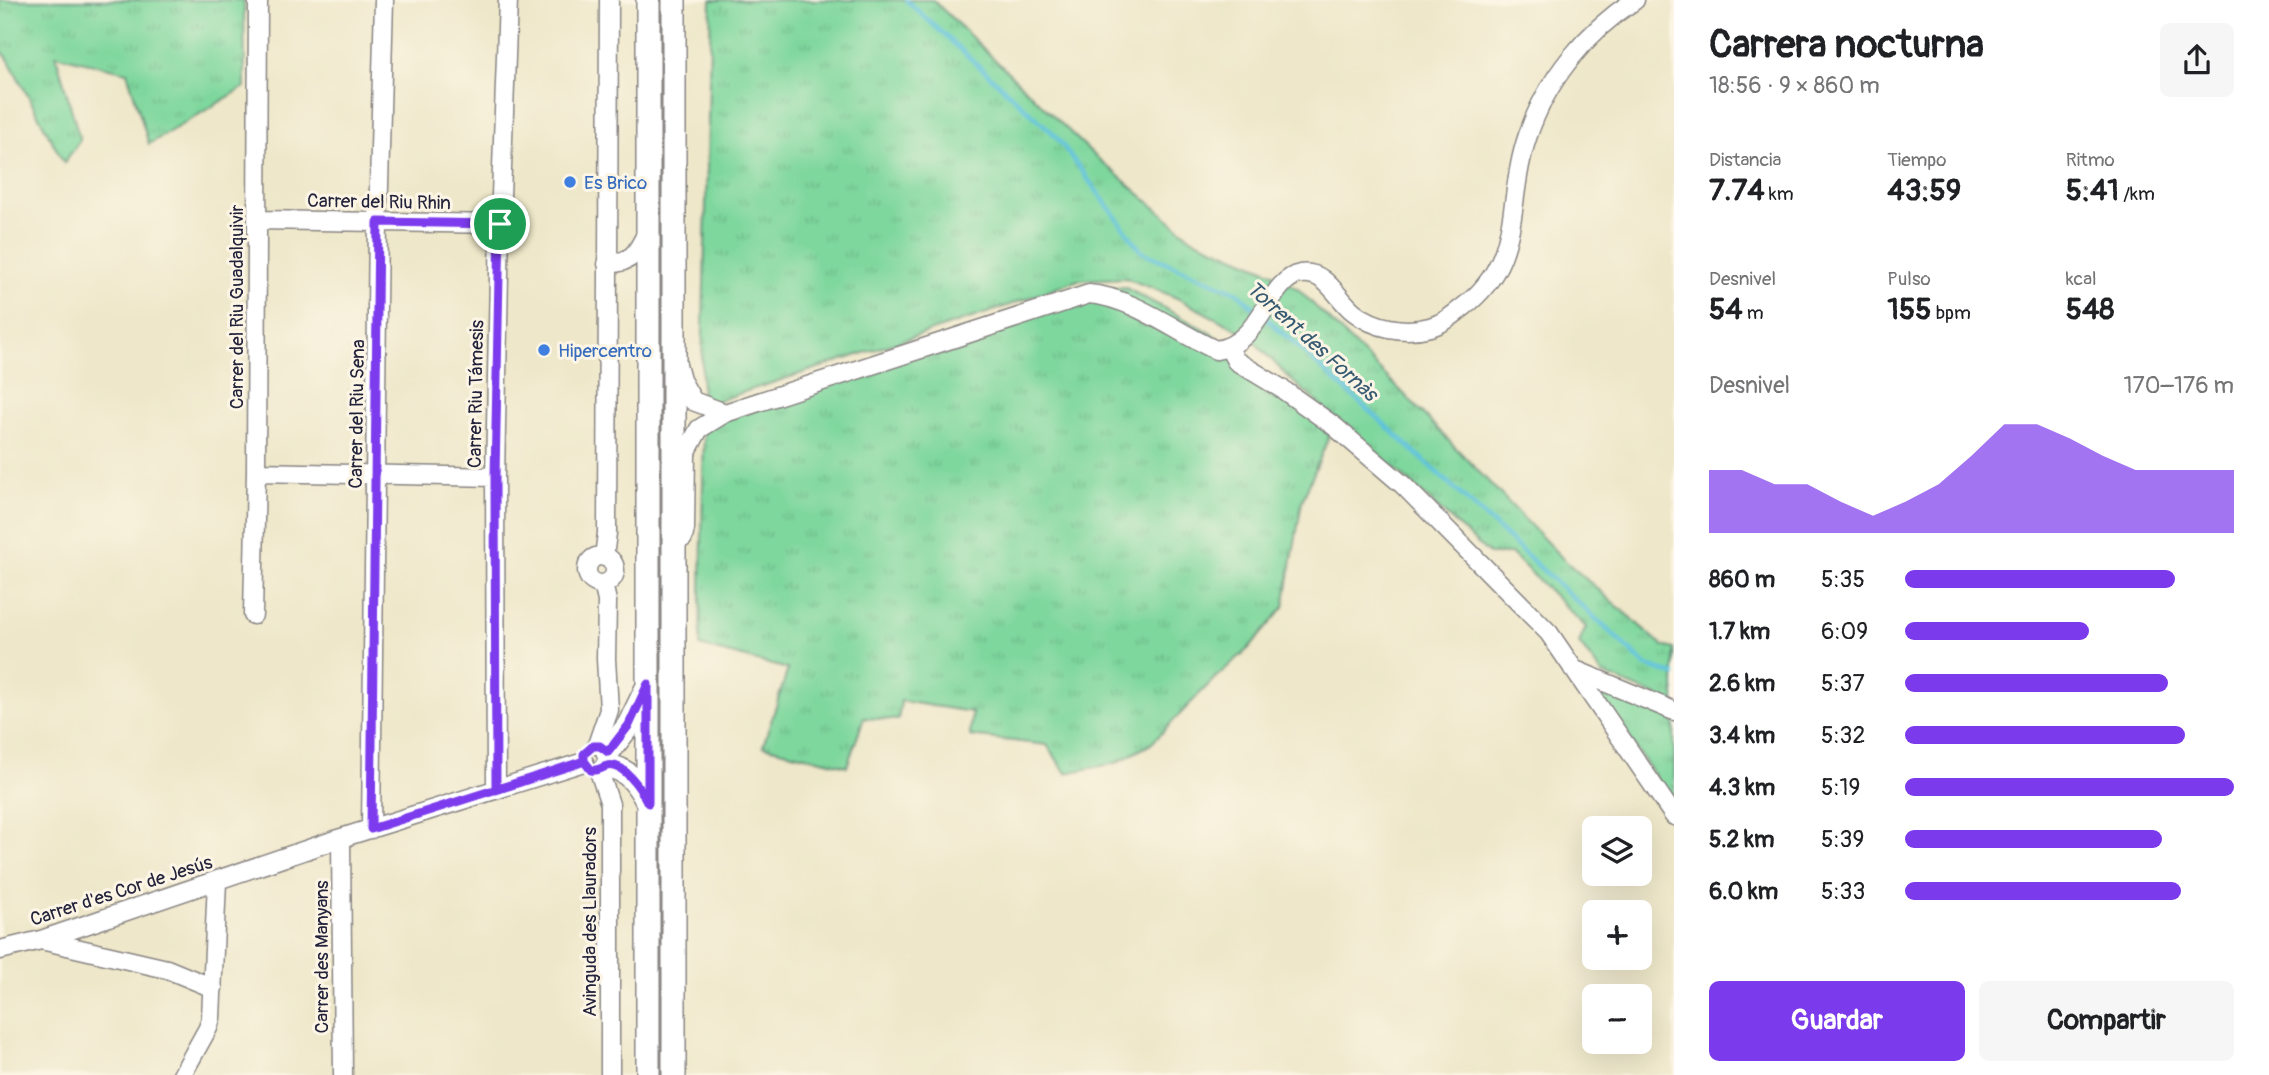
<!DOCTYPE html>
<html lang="es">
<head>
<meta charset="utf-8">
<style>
  body { margin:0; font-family:Pangolin,sans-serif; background:#f6f6f6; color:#202124; height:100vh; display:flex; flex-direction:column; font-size:26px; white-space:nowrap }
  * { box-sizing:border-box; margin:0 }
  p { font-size:23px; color:#757577 }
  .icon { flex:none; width:38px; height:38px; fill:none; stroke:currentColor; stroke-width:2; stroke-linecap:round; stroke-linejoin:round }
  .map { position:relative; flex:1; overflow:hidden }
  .sheet { display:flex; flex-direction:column; background:#fff; width:595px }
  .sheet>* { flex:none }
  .fabs { position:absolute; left:1582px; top:816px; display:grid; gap:14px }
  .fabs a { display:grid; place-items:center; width:70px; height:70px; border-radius:10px; background:#fff; box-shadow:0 7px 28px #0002; font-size:35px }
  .pin { position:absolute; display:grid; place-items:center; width:60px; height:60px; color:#fff; margin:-30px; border:4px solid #fff; border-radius:50%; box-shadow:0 2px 7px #0007 }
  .round { display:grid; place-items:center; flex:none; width:74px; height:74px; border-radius:10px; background:#f6f6f6 }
  .summary { display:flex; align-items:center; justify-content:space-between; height:119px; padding:0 35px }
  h1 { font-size:38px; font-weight:700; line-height:52px }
  .stats { display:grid; grid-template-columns:repeat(3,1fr); gap:10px; height:119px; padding:7px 35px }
  .stats div { display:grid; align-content:center }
  .stats b { font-size:30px; font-weight:700 }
  .stats small { font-size:19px; font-weight:400 }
  .stats p { font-size:19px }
  .chart { height:196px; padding:14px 35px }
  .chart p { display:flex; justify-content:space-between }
  .chart svg { width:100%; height:126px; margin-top:7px; fill:#7c3aed; opacity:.7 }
  .cta { display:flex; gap:14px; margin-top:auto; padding:14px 35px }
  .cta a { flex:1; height:80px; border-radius:10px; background:#7c3aed; color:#fff; font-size:28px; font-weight:700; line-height:80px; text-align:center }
  .cta a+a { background:#f6f6f6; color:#202124 }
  ul { padding:0 35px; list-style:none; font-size:23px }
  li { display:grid; grid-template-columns:112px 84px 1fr; align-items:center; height:52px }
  li i { height:18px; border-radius:9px; background:#7c3aed }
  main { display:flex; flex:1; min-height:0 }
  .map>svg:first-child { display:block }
  .grass { fill:url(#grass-tufts); stroke:#507c6c; stroke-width:2 }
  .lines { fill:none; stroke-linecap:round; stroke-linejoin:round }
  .stream { stroke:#5dc2db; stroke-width:4.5 }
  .minor-casing { stroke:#888482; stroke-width:21 }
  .major-casing { stroke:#888482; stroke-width:26 }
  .minor { stroke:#fff; stroke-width:18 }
  .major { stroke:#fff; stroke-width:23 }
  .route-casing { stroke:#fff; stroke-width:14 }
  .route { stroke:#7c3aed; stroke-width:9 }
  .shop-dot { fill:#3f7fe0; stroke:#fcf5e5; stroke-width:2.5 }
  .labels { text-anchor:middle; stroke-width:6; stroke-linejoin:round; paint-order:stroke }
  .shop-label { font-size:19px; fill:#366cbe; stroke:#fcf5e5; text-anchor:start }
  .street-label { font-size:19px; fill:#22223b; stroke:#fcf5e5 }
  .water-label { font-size:21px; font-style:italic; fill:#375a73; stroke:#fcf5e5 }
</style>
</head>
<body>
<main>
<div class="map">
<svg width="1674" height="1075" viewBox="0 0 1674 1075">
  <defs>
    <pattern id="grass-tufts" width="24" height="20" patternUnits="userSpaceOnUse" patternTransform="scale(1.75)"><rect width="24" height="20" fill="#7ed79d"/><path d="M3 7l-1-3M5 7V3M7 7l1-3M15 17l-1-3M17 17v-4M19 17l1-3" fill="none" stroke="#6db888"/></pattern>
  </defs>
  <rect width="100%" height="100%" fill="#fcf5e5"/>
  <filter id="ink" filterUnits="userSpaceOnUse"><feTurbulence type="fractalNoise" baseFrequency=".0143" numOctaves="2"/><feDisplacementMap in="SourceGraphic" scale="14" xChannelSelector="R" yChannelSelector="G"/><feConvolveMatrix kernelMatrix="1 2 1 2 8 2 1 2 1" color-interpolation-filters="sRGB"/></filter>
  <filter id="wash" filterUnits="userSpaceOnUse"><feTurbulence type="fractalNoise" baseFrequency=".00686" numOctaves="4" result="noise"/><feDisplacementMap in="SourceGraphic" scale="28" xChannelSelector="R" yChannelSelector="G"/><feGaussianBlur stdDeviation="1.57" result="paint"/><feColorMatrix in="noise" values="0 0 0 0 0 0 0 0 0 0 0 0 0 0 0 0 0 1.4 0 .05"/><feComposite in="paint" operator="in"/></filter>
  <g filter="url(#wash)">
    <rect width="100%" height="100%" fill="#eee7c9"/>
    <path class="grass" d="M0 0H244L245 87 149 144 127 72 56 55 80 140 64 163 7 57 0 50Z
      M711 0H933L1094 155 1191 238 1271 272 1299 290 1401 391 1563 559 1663 646 1674 649V703L1602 674 1579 643 1586 627 1512 554H1489L1394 468 1289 378 1248 335 1177 298 1126 278 1078 280 996 310 701 406Z
      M1124 287 1202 328 1242 353 1330 434 1302 501 1284 607 1249 648 1215 678 1151 744 1116 763 1066 773 1047 745 970 736 972 712 901 701 898 720 864 718 847 766 763 746 788 669 700 646 704 427 1089 291Z
      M1593 687 1674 718V803Z"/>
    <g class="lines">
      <path class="stream" d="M906 0 1055 135 1142 252 1238 293 1259 312
        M1266 318 1394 433 1647 666 1674 675"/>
    </g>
  </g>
  <g filter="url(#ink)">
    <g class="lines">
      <g class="minor-casing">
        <path id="minor" d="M258 220 500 224
          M607 264C632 263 637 253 647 232
          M1229 348 1236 361 1282 389 1334 426 1403 485 1549 633 1674 816
          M677 365 681 380 693 401 725 413
          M256 472 495 477
          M683 538 685 529 686 453 699 429 725 413 1089 294C1135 298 1175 332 1216 350 1261 344 1268 280 1300 274 1327 270 1336 298 1354 312 1374 328 1404 334 1430 327 1442 324 1452 316 1462 308 1525 261 1505 201 1528 135 1547 79 1586 32 1635 0
          M587 570a14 14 0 1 1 28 0a14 14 0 1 1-28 0Z
          M604 557 607 533 609 0
          M253 615 256 472 258 0
          M1573 669 1674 711
          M597 745 609 710 606 659 607 601 603 584
          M599 771 610 804V1075
          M496 790 495 477 500 224 508 0
          M371 829 378 222 384 0
          M341 838 343 1075
          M41 940 167 969 213 988
          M0 950 41 940 341 838 584 762
          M182 1075 208 1028 211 1018 217 881"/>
      </g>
      <g class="major-casing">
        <path id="major" d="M648 0V1075
          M674 0V1075
          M608 752 629 725 646 690
          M607 766C628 768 639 785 648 803"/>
      </g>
      <use href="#minor" class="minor"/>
      <use href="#major" class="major"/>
    </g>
  </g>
  <g class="lines" filter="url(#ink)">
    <g class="route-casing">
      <path id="route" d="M500 224 495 477 496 790 584 761V754L593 746H600L608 752 629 725 648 684V803C642 791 624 761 607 766 600 768 600 771 591 770L584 761 576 764 371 829 378 222 500 224"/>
    </g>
    <use href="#route" class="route"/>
  </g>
  <g class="shop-dot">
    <circle cx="570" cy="182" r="7"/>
    <circle cx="544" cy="350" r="7"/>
  </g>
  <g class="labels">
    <g class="shop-label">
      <text x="584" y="189">Es Brico</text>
      <text x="558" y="357">Hipercentro</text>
    </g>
    <g class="street-label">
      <text transform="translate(379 201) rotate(1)" y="7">Carrer del Riu Rhin</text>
      <text transform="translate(236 307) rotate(-90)" y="7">Carrer del Riu Guadalquivir</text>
      <text transform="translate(475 394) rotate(-89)" y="7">Carrer Riu Támesis</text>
      <text transform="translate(356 414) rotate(-89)" y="7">Carrer del Riu Sena</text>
      <text transform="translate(121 890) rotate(-18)" y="7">Carrer d'es Cor de Jesús</text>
      <text transform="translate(589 922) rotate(-90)" y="7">Avinguda des Llauradors</text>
      <text transform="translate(321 957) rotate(-90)" y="7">Carrer des Manyans</text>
    </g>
    <g class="water-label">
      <text transform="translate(1312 341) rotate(42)" y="7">Torrent des Fornàs</text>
    </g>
  </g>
</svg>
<div class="fabs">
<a><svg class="icon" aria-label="layers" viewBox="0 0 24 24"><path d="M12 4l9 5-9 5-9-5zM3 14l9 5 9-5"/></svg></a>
<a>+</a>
<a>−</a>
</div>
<div class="pin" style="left:500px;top:224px;background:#1e9e55"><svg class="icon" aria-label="arrive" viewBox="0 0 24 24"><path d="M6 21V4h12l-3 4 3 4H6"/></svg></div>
</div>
<section class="sheet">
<div class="summary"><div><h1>Carrera nocturna</h1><p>18:56 · 9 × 860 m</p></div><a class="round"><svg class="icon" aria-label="share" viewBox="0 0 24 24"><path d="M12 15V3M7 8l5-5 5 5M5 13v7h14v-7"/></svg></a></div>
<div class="stats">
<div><p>Distancia</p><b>7.74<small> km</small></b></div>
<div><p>Tiempo</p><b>43:59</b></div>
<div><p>Ritmo</p><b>5:41<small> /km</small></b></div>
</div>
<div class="stats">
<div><p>Desnivel</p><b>54<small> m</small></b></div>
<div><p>Pulso</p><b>155<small> bpm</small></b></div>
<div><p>kcal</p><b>548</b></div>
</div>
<div class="chart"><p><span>Desnivel</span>170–176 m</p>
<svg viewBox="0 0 160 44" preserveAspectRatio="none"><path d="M0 44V22L10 22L20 27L30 27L40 33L50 38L60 33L70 27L80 17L90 6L100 6L110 11L120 17L130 22L140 22L150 22L160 22V44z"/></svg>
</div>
<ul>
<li><b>860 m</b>5:35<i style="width:82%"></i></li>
<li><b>1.7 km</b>6:09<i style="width:56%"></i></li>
<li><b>2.6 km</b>5:37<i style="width:80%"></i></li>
<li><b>3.4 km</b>5:32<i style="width:85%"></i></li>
<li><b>4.3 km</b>5:19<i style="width:100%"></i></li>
<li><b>5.2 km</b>5:39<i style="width:78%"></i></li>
<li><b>6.0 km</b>5:33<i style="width:84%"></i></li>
</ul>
<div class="cta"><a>Guardar</a><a>Compartir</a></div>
</section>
</main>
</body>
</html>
